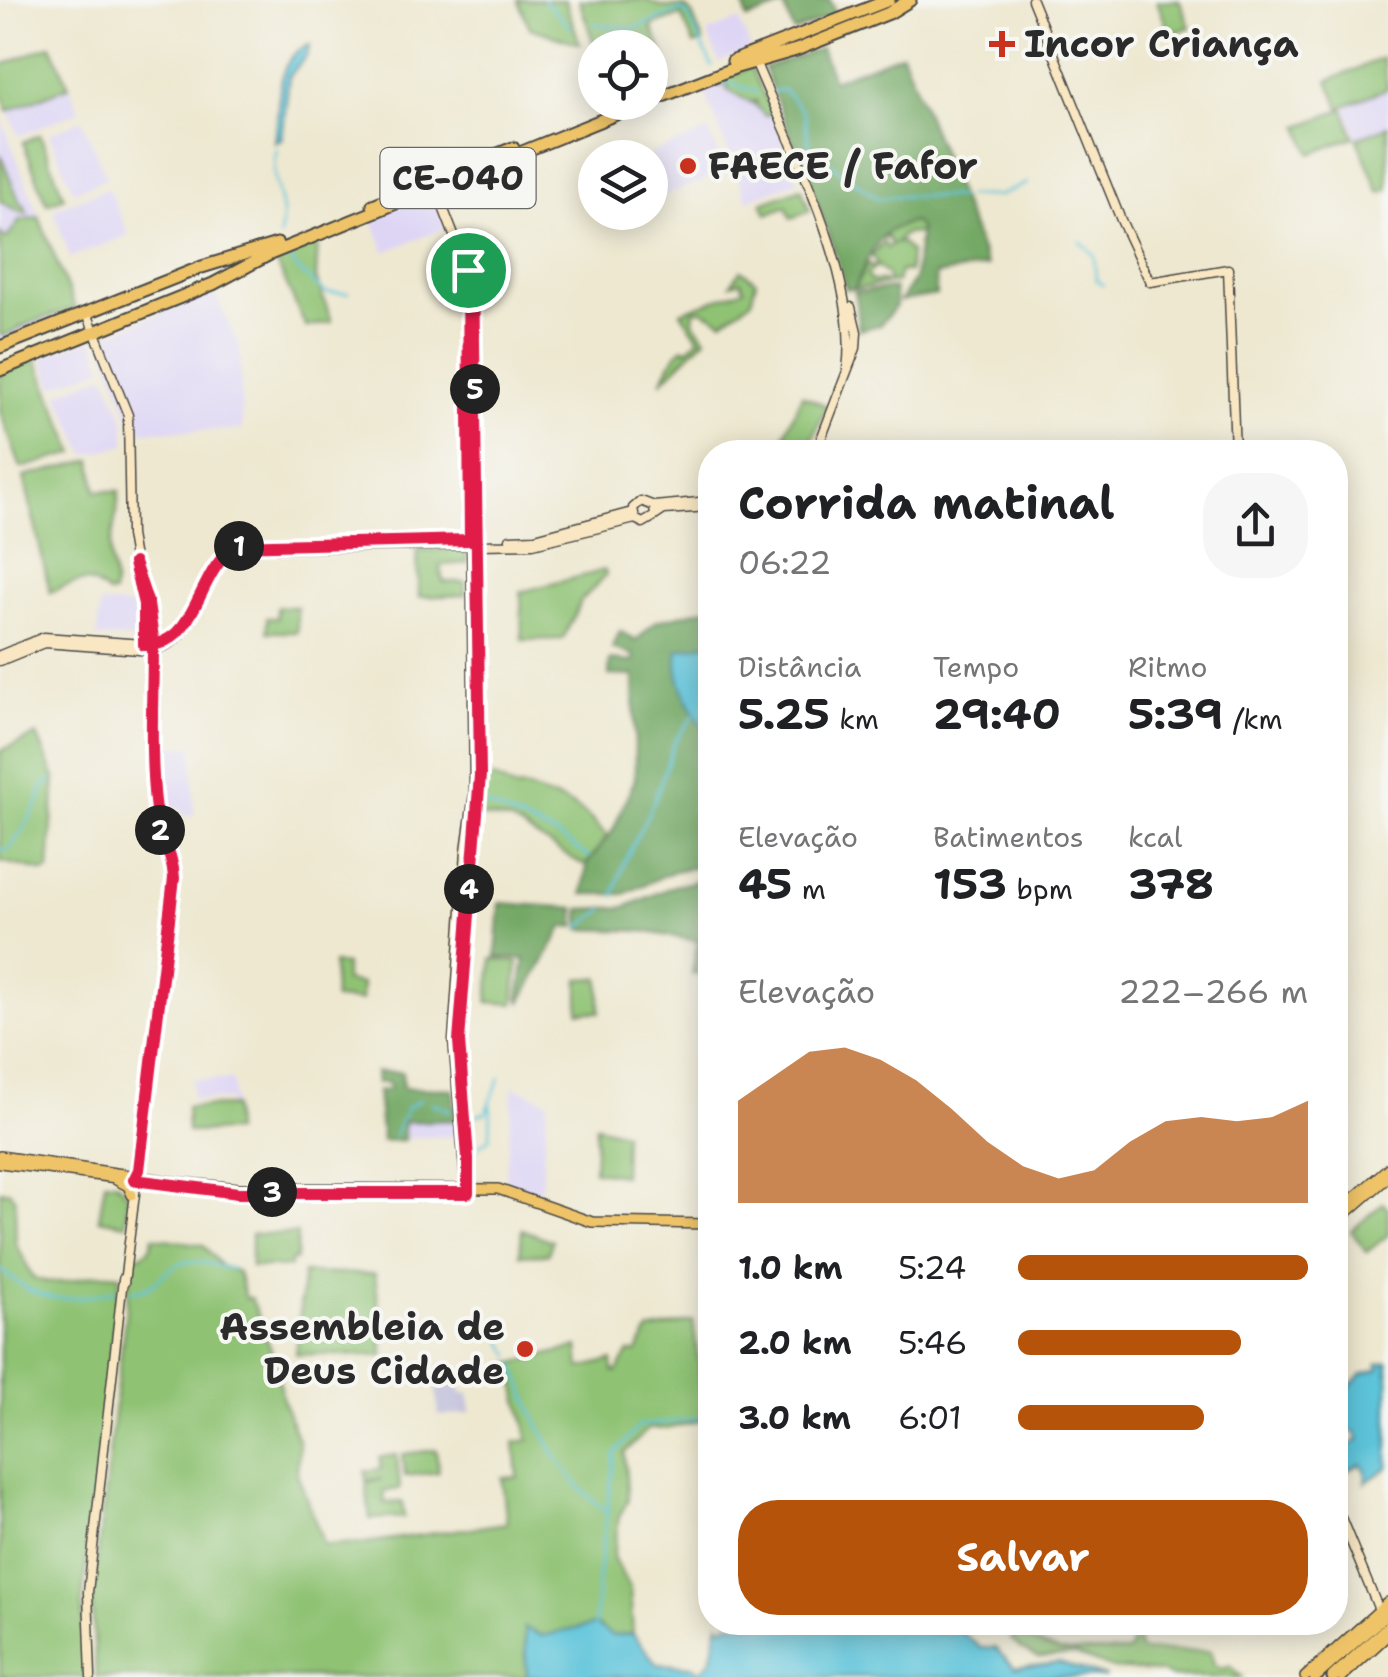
<!DOCTYPE html>
<html lang="pt">
<head>
<meta charset="utf-8">
<style>
  body { margin:0; font-family:"Shantell Sans",sans-serif; background:#f6f6f6; color:#202124; height:100vh; display:flex; flex-direction:column; font-size:38px; white-space:nowrap }
  * { box-sizing:border-box; margin:0 }
  p { font-size:32px; color:#757577 }
  .icon { flex:none; width:55px; height:55px; fill:none; stroke:currentColor; stroke-width:2; stroke-linecap:round; stroke-linejoin:round }
  .map { position:relative; flex:1; overflow:hidden }
  .panel { position:absolute; left:698px; top:440px; width:650px; height:1195px; display:flex; flex-direction:column; background:#fff; border-radius:40px; box-shadow:0 5px 25px #0003 }
  .panel>* { flex:none }
  .controls { position:absolute; left:578px; top:30px; display:grid; gap:20px }
  .controls a { display:grid; place-items:center; width:90px; height:90px; border-radius:50%; background:#fff; box-shadow:0 5px 25px #0003; font-size:50px }
  .pin { position:absolute; display:grid; place-items:center; width:85px; height:85px; color:#fff; margin:-42px; border:5px solid #fff; border-radius:50%; box-shadow:0 2px 10px #0007 }
  .km { position:absolute; width:50px; height:50px; margin:-25px; border-radius:50%; background:#222; color:#fff; font-size:28px; line-height:50px; text-align:center }
  .round { display:grid; place-items:center; flex:none; width:105px; height:105px; border-radius:40px; background:#f6f6f6 }
  .overview { display:flex; align-items:center; justify-content:space-between; height:170px; padding:0 40px }
  h1 { font-size:45px; font-weight:700; line-height:75px }
  .stats { display:grid; grid-template-columns:repeat(3,1fr); gap:15px; height:170px; padding:10px 40px }
  .stats div { display:grid; align-content:center }
  .stats b { font-size:42px; font-weight:700 }
  .stats small { font-size:28px; font-weight:400 }
  .stats p { font-size:28px }
  .chart { height:280px; padding:20px 40px }
  .chart p { display:flex; justify-content:space-between }
  .chart svg { width:100%; height:180px; margin-top:10px; fill:#b45309; opacity:.7 }
  .action { display:flex; gap:20px; margin-top:auto; padding:20px 40px }
  .action a { flex:1; height:115px; border-radius:40px; background:#b45309; color:#fff; font-size:40px; font-weight:700; line-height:115px; text-align:center }
  ul { padding:0 40px; list-style:none; font-size:32px }
  li { display:grid; grid-template-columns:160px 120px 1fr; align-items:center; height:75px }
  li i { height:25px; border-radius:12px; background:#b45309 }
  .map>svg:first-child { display:block }
  .built { fill:#ded5f5 }
  .industrial { fill:#c3c1db }
  .green { fill:#8fc273; stroke:#5d764f; stroke-width:2.5 }
  .forest { fill:#73a865; stroke:#4f6a48; stroke-width:2.5 }
  .water { fill:#5dc4da; stroke:#447882; stroke-width:2.5 }
  .lines { fill:none; stroke-linecap:round; stroke-linejoin:round }
  .stream { stroke:#5dc4da; stroke-width:2.5 }
  .secondary-casing { stroke:#484744; stroke-width:11 }
  .primary-casing { stroke:#484744; stroke-width:12 }
  .highway-casing { stroke:#484744; stroke-width:15 }
  .secondary { stroke:#f9e7c3; stroke-width:8 }
  .primary { stroke:#efc469; stroke-width:9 }
  .highway { stroke:#efc469; stroke-width:11 }
  .route-casing { stroke:#fff; stroke-width:20 }
  .route { stroke:#e11d48; stroke-width:12 }
  .poi-dot { fill:#c8321e; stroke:#f6f6f2; stroke-width:4 }
  .labels { text-anchor:middle; stroke-width:8; stroke-linejoin:round; paint-order:stroke }
  .shield { fill:#f6f6f2; stroke:#686867; stroke-width:2.5 }
  .shield-label { font-size:35px; font-weight:bold; fill:#2b2b2b }
  .poi-label { font-size:38px; font-weight:bold; fill:#2b2b2b; stroke:#f6f6f2; text-anchor:start }
</style>
</head>
<body>
<div class="map">
<svg width="1388" height="1677" viewBox="0 0 1388 1677">
  <rect width="100%" height="100%" fill="#f6f6f2"/>
  <filter id="ink" filterUnits="userSpaceOnUse"><feTurbulence type="fractalNoise" baseFrequency=".01" numOctaves="2"/><feDisplacementMap in="SourceGraphic" scale="20" xChannelSelector="R" yChannelSelector="G"/><feConvolveMatrix kernelMatrix="1 2 1 2 8 2 1 2 1" color-interpolation-filters="sRGB"/></filter>
  <filter id="wash" filterUnits="userSpaceOnUse"><feTurbulence type="fractalNoise" baseFrequency=".0048" numOctaves="4" result="noise"/><feDisplacementMap in="SourceGraphic" scale="40" xChannelSelector="R" yChannelSelector="G"/><feGaussianBlur stdDeviation="2.25" result="paint"/><feColorMatrix in="noise" values="0 0 0 0 0 0 0 0 0 0 0 0 0 0 0 0 0 1.4 0 .05"/><feComposite in="paint" operator="in"/></filter>
  <g filter="url(#wash)">
    <rect width="100%" height="100%" fill="#eee8d0"/>
    <path class="built" d="M739 20 751 49 719 62 707 33Z
      M715 80 718 86H729L728 90 751 103 757 100 765 116 772 113 798 181 747 200 702 86Z
      M69 86 80 111 19 136 8 111Z
      M1388 88V126L1357 138 1345 106Z
      M0 115 75 308 0 342Z
      M82 119 107 178 74 192 49 134Z
      M709 131 726 172 665 195 648 155Z
      M108 188 129 235 70 258 53 209Z
      M432 193 445 228 385 252 372 217Z
      M213 290 240 348 242 430 134 431 101 338Z
      M93 339 104 367 53 387 42 357Z
      M105 374 124 419 126 445 86 455 58 394Z
      M100 604 141 607V639L97 638Z
      M159 746H193L194 815H183L182 808H160Z
      M193 1079 233 1080 234 1105H230L229 1100 192 1099Z
      M513 1086 548 1101 540 1199 505 1184Z
      M456 1121 457 1136 405 1138 404 1123Z"/>
    <path class="industrial" d="M459 1377 461 1394 469 1393 471 1413 439 1416 435 1383Z"/>
    <path class="green" d="M518 0H565L580 44 530 28Z
      M579 0H646L663 7H684L692 14 703 42 694 45 681 15 651 26 666 60 650 64V48L595 47Z
      M1179 0 1190 27 1170 35 1157 1Z
      M51 45 69 86 8 111 0 90V66Z
      M1382 58 1388 88 1340 108 1328 81Z
      M751 67 772 113 765 116 756 106 757 101H753L754 104 727 90 728 85 717 86 715 80Z
      M1344 109 1354 137 1311 154 1300 126Z
      M1388 126V190L1379 192 1357 138Z
      M40 135 64 197 47 204 23 142Z
      M0 154 21 205 24 204 27 213 19 212 0 201Z
      M801 188 810 211 791 218 786 206 767 214 762 203Z
      M39 217 75 308 30 323 4 336 0 335V233L6 239 20 220Z
      M914 222 920 228 919 233 904 234 894 244 901 242 910 252 909 272 900 271 897 282 888 283V276L877 265 867 275 871 281H884L885 284 854 289 868 263 872 268 877 264 872 256 883 242 887 248 891 245 887 237 884 239 885 230Z
      M318 240 316 278 332 322 306 327 274 257Z
      M741 270 756 281 751 301 723 321 702 310 694 311 693 321 706 338 661 382 675 355 683 347 686 350 699 339 681 312 744 289 741 281 731 284Z
      M36 359 75 453 21 468 0 412V373Z
      M802 395 827 406 809 447 784 436Z
      M92 460 96 491H119C118 512 112 531 110 552 109 569 117 572 113 594H108C84 573 77 583 50 592L24 477Z
      M466 548 467 563 440 565 443 582H465V595L419 597 417 550Z
      M605 570 606 575 581 601 563 639 522 640 521 592Z
      M277 607H297V632H267V618H277Z
      M37 735 55 778 49 870 45 872 0 861V751Z
      M495 778 516 789C528 786 535 793 547 796 573 801 589 816 607 836L587 864 583 865 510 821 480 816 481 779Z
      M492 959 518 962 514 1004 488 1002Z
      M333 964 345 965V981L362 984 361 1001 334 999Z
      M600 978V1012H579V979Z
      M233 1106 234 1131 187 1132 186 1107Z
      M596 1126 624 1133 623 1175 594 1171Z
      M105 1181 116 1182 128 1194 126 1224 99 1219Z
      M0 1190 10 1192 15 1199 16 1243 33 1278C68 1291 86 1269 120 1275L82 1603 85 1677H0Z
      M1383 1203 1388 1209V1235L1367 1252 1351 1231Z
      M522 1229 552 1241 548 1254 520 1255Z
      M251 1234H297L296 1260H290V1267H251Z
      M153 1237 203 1245 221 1266 238 1272 245 1298H251L275 1360 283 1400 299 1443 297 1473 324 1545 364 1543 507 1523 502 1478 518 1477 515 1442 529 1440 510 1364 578 1347 580 1368 612 1360 613 1371 617 1372 629 1352 636 1353 649 1331 693 1321 706 1419 670 1428 648 1429 624 1453 628 1500 619 1517 613 1557 630 1589 633 1634 612 1636 595 1625 542 1636 524 1629 527 1677H96L92 1602 132 1257C145 1255 151 1251 153 1237Z
      M303 1273 375 1274 384 1356 296 1354Z
      M436 1450 439 1472 405 1476 403 1454Z
      M397 1455 400 1489 384 1491 385 1503 402 1502 404 1517 370 1519 366 1483 382 1479 366 1480 365 1471 381 1469 380 1457Z
      M1138 1626V1647L1142 1651H1211L1214 1665 1225 1669 1230 1665 1242 1677H1172L1160 1672 1113 1669 1076 1655 1038 1658 1021 1649 1011 1639 1015 1635 1060 1652H1127L1131 1649V1627Z"/>
    <path class="forest" d="M743 0H830L836 14 794 32 784 6 747 19Z
      M821 48 833 80 902 53 987 266 935 275 936 295 900 301 914 280 920 229 914 222C874 228 871 256 854 289H846L830 237 764 68Z
      M894 288 896 306 880 325 859 330 855 292Z
      M710 607V643L678 650 686 697 710 739V865L674 871 624 894H583L587 864 613 830 635 779 634 676 609 675 610 660 634 662V655L612 648 620 631 636 641 656 621Z
      M710 878V973L692 974 698 941 641 931 580 929V909L625 907 674 886Z
      M500 903 575 908V927L564 926 521 1002 519 998 525 959 496 957Z
      M376 1072H402L403 1088 453 1089 456 1120 404 1122V1140L382 1141 377 1092 389 1089 388 1082 377 1083Z"/>
    <path class="water" d="M310 45 307 55 289 76 282 139 275 142C281 111 271 57 310 45Z
      M710 643V739C695 713 672 682 678 650Z
      M1388 1362V1467L1365 1483 1366 1471 1361 1464 1335 1476V1454L1359 1440 1356 1432 1335 1429 1336 1400 1362 1374 1380 1369 1378 1364Z
      M719 1623 724 1627 728 1623H794L800 1628 810 1623H898L907 1629 950 1634 957 1629 981 1648H995L1015 1668 1059 1663 1106 1677H527L524 1628 542 1636 595 1625 612 1636 633 1634 657 1664 693 1666 700 1672 711 1660Z"/>
    <g class="lines">
      <path class="stream" d="M544 0 571 28
        M594 24 633 29 682 10 689 17 712 66
        M721 80 757 92
        M772 91 784 90 804 113 810 149 879 199 899 196 961 197
        M277 149C266 184 291 204 279 237
        M967 196H998L1028 183
        M1080 241 1094 255 1096 280 1103 285
        M288 253 296 268 326 293H348
        M484 804 556 835 589 857
        M0 849 7 850C17 842 43 799 43 786L52 780
        M614 896 623 865 655 799 675 741 696 713
        M579 928 604 909
        M432 1103 450 1110
        M469 1116 486 1113 500 1077
        M394 1136 407 1108 420 1100
        M472 1150 490 1138 491 1103
        M0 1269C43 1306 65 1302 116 1290
        M129 1291C156 1291 156 1276 177 1265 193 1257 215 1266 232 1269
        M495 1327 511 1356
        M514 1363C534 1420 557 1474 607 1512
        M595 1629 598 1579 615 1453 639 1426 704 1418"/>
    </g>
  </g>
  <g filter="url(#ink)">
    <g class="lines">
      <g class="secondary-casing">
        <path id="secondary" d="M1032 0 1121 220 1150 282 1228 269 1235 452
          M755 61C791 148 860 276 847 369
          M435 187 468 271 474 793 466 850 453 1040 466 1193
          M87 313 128 415 130 535 135 565
          M816 452 856 348 857 332 851 307
          M654 506 655 516 643 523 635 519 633 508 641 501 654 506 710 501
          M655 516 664 510 710 507
          M510 539 535 538 632 512
          M440 540H471
          M142 598 144 645
          M0 655 44 637 158 645
          M0 661 44 643 153 651C206 638 196 564 245 549L533 544 635 519
          M461 1074 459 1041 463 972 480 775 473 270 468 271
          M1335 1223 1348 1212
          M124 1283 174 877 155 802 152 621 134 563
          M1335 1503 1379 1610
          M91 1677 88 1592 123 1279"/>
      </g>
      <g class="primary-casing">
        <path id="primary" d="M0 1156 177 1182 239 1188 498 1189 592 1222 710 1224
          M0 1163 124 1179
          M116 1180 128 1186 132 1195
          M1338 1212 1388 1168
          M1339 1212H1348L1388 1177
          M1305 1677 1388 1602
          M1342 1677 1388 1635"/>
      </g>
      <g class="highway-casing">
        <path id="highway" d="M733 61 889 0
          M650 101 737 67 796 50 889 13 910 0
          M373 205 513 148
          M0 347 202 267 277 244
          M0 370 213 284 270 254 646 102
          M1315 1677 1388 1612
          M1333 1677 1388 1627"/>
      </g>
      <use href="#secondary" class="secondary"/>
      <use href="#primary" class="primary"/>
      <use href="#highway" class="highway"/>
    </g>
  </g>
  <g class="lines" filter="url(#ink)">
    <g class="route-casing">
      <path id="route" d="M468 270 470 540 237 546C198 568 200 635 154 645L148 604 134 563 144 604V645H153C153 699 149 757 156 810 159 834 173 853 174 878L139 1170 134 1180 238 1193H468V1158L459 1041 480 775 473 270H468"/>
    </g>
    <use href="#route" class="route"/>
  </g>
  <g class="poi-dot">
    <path d="M997 29h10v10h10v10h-10v10h-10v-10h-10v-10h10z"/>
    <circle cx="688" cy="166" r="10"/>
    <circle cx="525" cy="1349" r="10"/>
  </g>
  <g class="labels">
    <rect class="shield" x="380.5" y="148" width="155" height="60" rx="8"/>
    <g class="shield-label">
      <text x="458" y="190">CE-040</text>
    </g>
    <g class="poi-label">
      <text x="1024" y="57">Incor Criança</text>
      <text x="708" y="179">FAECE / Fafor</text>
      <text x="505" y="1340" text-anchor="end">Assembleia de<tspan x="505" dy="44">Deus Cidade</tspan></text>
    </g>
  </g>
</svg>
<div class="controls">
<a><svg class="icon" aria-label="locate" viewBox="0 0 24 24"><circle cx="12" cy="12" r="6"/><path d="M12 2v4M12 18v4M2 12h4M18 12h4"/></svg></a>
<a><svg class="icon" aria-label="layers" viewBox="0 0 24 24"><path d="M12 4l9 5-9 5-9-5zM3 14l9 5 9-5"/></svg></a>
</div>
<div class="pin" style="left:468px;top:270px;background:#1e9e55"><svg class="icon" aria-label="arrive" viewBox="0 0 24 24"><path d="M6 21V4h12l-3 4 3 4H6"/></svg></div>
<b class="km" style="left:239px;top:546px">1</b>
<b class="km" style="left:160px;top:830px">2</b>
<b class="km" style="left:272px;top:1192px">3</b>
<b class="km" style="left:469px;top:889px">4</b>
<b class="km" style="left:475px;top:389px">5</b>
<section class="panel">
<div class="overview"><div><h1>Corrida matinal</h1><p>06:22</p></div><a class="round"><svg class="icon" aria-label="share" viewBox="0 0 24 24"><path d="M12 15V3M7 8l5-5 5 5M5 13v7h14v-7"/></svg></a></div>
<div class="stats">
<div><p>Distância</p><b>5.25<small> km</small></b></div>
<div><p>Tempo</p><b>29:40</b></div>
<div><p>Ritmo</p><b>5:39<small> /km</small></b></div>
</div>
<div class="stats">
<div><p>Elevação</p><b>45<small> m</small></b></div>
<div><p>Batimentos</p><b>153<small> bpm</small></b></div>
<div><p>kcal</p><b>378</b></div>
</div>
<div class="chart"><p><span>Elevação</span>222–266 m</p>
<svg viewBox="0 0 160 44" preserveAspectRatio="none"><path d="M0 44V19L10 13L20 7L30 6L40 9L50 14L60 21L70 29L80 35L90 38L100 36L110 29L120 24L130 23L140 24L150 23L160 19V44z"/></svg>
</div>
<ul>
<li><b>1.0 km</b>5:24<i style="width:100%"></i></li>
<li><b>2.0 km</b>5:46<i style="width:77%"></i></li>
<li><b>3.0 km</b>6:01<i style="width:64%"></i></li>
</ul>
<div class="action"><a>Salvar</a></div>
</section>
</div>
</body>
</html>
